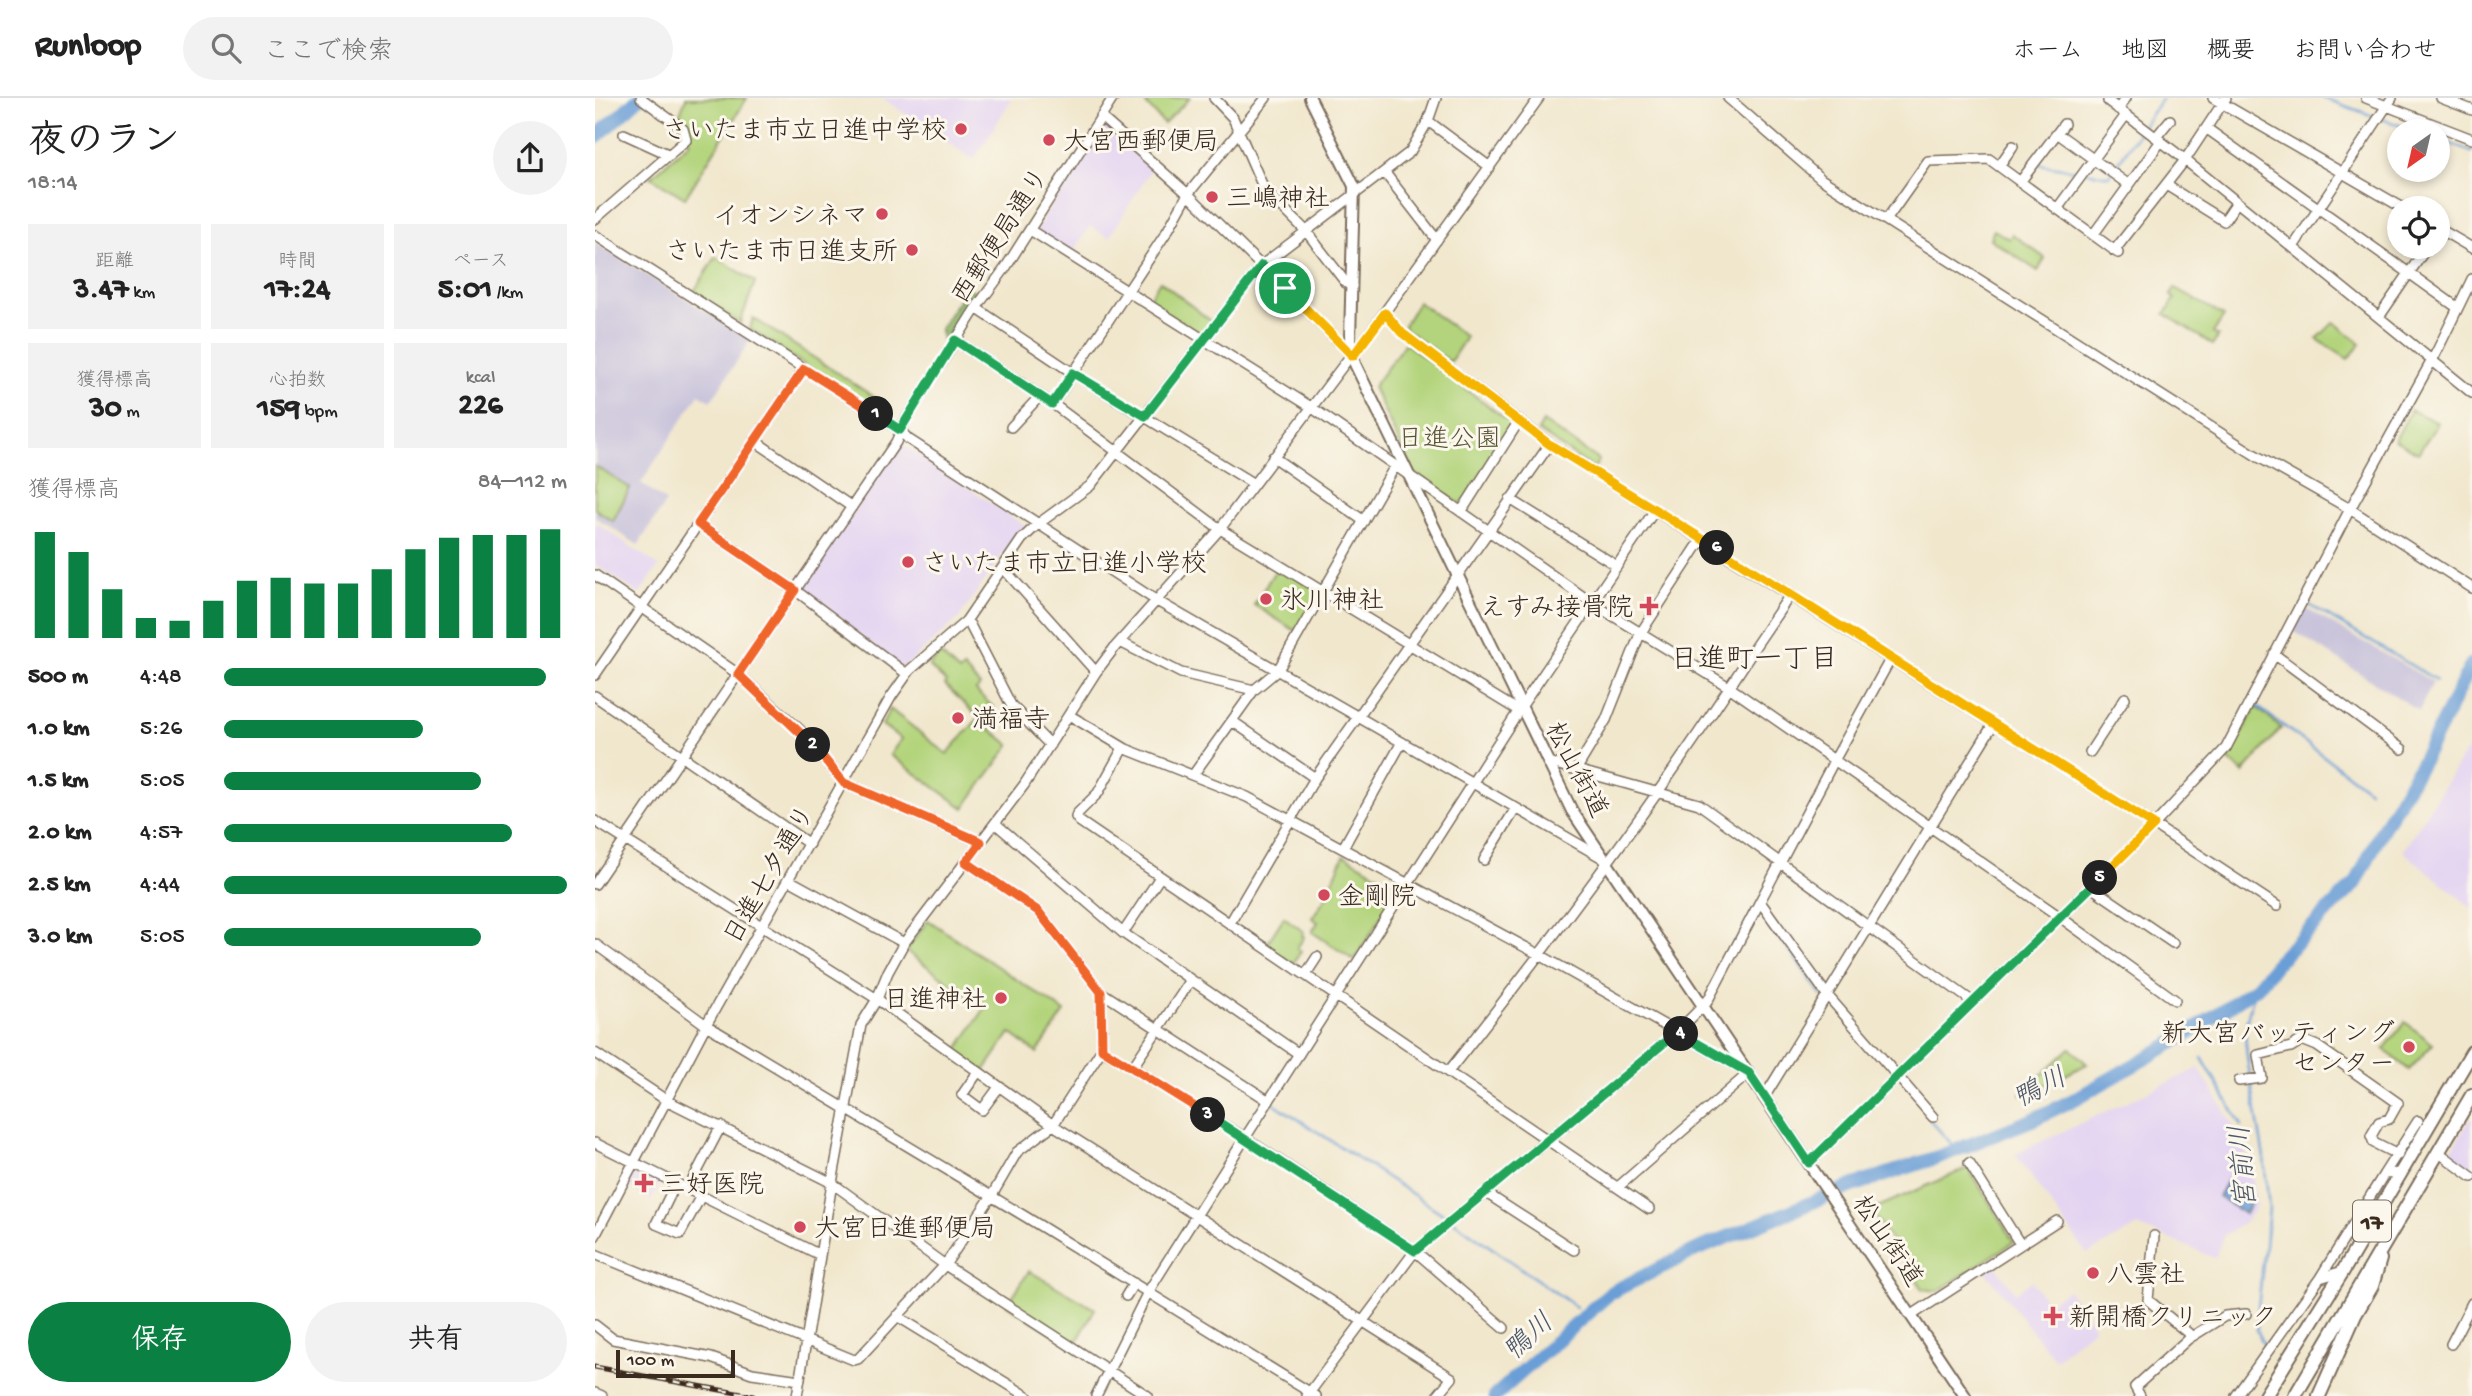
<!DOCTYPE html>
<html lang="ja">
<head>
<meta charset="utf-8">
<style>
  body { margin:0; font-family:"Gochi Hand","Klee One",sans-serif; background:#f2f2f2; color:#222; height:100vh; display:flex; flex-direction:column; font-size:26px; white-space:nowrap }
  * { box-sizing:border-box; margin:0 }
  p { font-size:23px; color:#767676 }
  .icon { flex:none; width:38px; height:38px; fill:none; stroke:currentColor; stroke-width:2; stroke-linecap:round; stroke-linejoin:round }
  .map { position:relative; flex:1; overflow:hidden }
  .details { display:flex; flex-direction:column; background:#fff; width:595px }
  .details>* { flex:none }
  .needle { width:46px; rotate:214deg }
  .controls { position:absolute; left:1792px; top:21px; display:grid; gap:14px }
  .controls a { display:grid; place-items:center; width:63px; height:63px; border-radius:50%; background:#fff; box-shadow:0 4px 10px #0003; font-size:35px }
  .scale { position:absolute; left:21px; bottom:18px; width:119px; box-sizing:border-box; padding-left:7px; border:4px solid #3b2a1e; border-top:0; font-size:19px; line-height:24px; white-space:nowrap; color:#3b2a1e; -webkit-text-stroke:5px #fbf7ec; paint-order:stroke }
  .pin { position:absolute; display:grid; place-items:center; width:60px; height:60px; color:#fff; margin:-30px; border:4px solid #fff; border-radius:50%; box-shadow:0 2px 7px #0007 }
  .km { position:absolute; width:35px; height:35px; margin:-18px; border-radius:50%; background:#222; color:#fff; font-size:19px; line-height:35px; text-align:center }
  .round { display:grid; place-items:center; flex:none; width:74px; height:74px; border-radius:37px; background:#f2f2f2 }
  .head { display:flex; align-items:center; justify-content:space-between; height:119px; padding:0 28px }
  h1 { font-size:38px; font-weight:700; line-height:52px }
  .stats { display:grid; grid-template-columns:repeat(3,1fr); gap:10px; height:119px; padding:7px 28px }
  .stats div { display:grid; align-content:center; border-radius:0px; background:#f2f2f2; text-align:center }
  .stats b { font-size:30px; font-weight:700 }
  .stats small { font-size:19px; font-weight:400 }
  .stats p { font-size:19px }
  .chart { height:196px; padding:14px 28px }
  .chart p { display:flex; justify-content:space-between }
  .chart svg { width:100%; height:126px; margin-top:7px; stroke:#0b8043; stroke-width:6 }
  .action { display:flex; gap:14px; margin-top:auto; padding:14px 28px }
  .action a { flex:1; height:80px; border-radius:42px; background:#0b8043; color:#fff; font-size:28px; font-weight:700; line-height:80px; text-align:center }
  .action a+a { background:#f2f2f2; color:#222 }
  ul { padding:0 28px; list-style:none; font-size:23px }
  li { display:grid; grid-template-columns:112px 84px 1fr; align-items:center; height:52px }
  li i { height:18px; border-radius:9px; background:#0b8043 }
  header { display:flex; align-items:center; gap:42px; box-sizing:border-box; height:98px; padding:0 35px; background:#fff; border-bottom:2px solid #e0e0e0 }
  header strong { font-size:33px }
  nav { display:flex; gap:38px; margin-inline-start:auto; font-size:24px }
  .search { width:490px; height:63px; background:#f2f2f2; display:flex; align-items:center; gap:18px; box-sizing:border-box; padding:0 24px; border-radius:38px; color:#767676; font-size:26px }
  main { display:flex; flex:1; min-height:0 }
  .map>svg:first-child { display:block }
  .built { fill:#e3d3f2 }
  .industrial { fill:#c6c0da }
  .green { fill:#b3d47c; stroke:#777f4d; stroke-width:2 }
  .forest { fill:#8eb66c; stroke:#647045; stroke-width:2 }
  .water { fill:#6a9ed6; stroke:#52647a; stroke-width:2 }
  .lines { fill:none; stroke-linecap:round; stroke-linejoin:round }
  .stream { stroke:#6a9ed6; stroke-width:2.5 }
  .river { stroke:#6a9ed6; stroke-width:14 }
  .minor-casing { stroke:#7b6c5b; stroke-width:12 }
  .major-casing { stroke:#7b6c5b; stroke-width:14 }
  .highway-casing { stroke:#7b6c5b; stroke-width:16 }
  .minor { stroke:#fff; stroke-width:9 }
  .major { stroke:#fff; stroke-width:10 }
  .highway { stroke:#fff; stroke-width:12 }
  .rail-casing { stroke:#3b2a1e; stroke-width:5 }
  .rail { stroke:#fbf7ec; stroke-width:2.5; stroke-dasharray:8; stroke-linecap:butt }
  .split-1-casing { stroke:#fff; stroke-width:14 }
  .split-2-casing { stroke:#fff; stroke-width:14 }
  .split-3-casing { stroke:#fff; stroke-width:14 }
  .split-4-casing { stroke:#fff; stroke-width:14 }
  .split-5-casing { stroke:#fff; stroke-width:14 }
  .split-6-casing { stroke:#fff; stroke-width:14 }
  .split-7-casing { stroke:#fff; stroke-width:14 }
  .split-1 { stroke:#22a559; stroke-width:9 }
  .split-2 { stroke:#f0652b; stroke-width:9 }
  .split-3 { stroke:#f0652b; stroke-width:9 }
  .split-4 { stroke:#22a559; stroke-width:9 }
  .split-5 { stroke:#22a559; stroke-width:9 }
  .split-6 { stroke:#f5b400; stroke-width:9 }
  .split-7 { stroke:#f5b400; stroke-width:9 }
  .poi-dot { fill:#d1495b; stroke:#fbf7ec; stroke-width:2.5 }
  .labels { text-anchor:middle; stroke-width:6; stroke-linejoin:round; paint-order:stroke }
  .shield { fill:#fbf7ec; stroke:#75685c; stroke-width:2 }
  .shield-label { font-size:24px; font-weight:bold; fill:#3b2a1e }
  .poi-label { font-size:26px; fill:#3b2a1e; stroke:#fbf7ec; text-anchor:start }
  .street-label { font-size:26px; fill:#3b2a1e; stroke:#fbf7ec }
  .park-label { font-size:26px; fill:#595436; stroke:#fbf7ec }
  .neighbourhood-label { font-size:28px; fill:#3b2a1e; stroke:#fbf7ec }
  .water-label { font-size:28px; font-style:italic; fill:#4e5868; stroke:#fbf7ec }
</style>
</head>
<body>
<header>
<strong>Runloop</strong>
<div class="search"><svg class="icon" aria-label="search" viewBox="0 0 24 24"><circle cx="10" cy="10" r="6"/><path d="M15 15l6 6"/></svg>ここで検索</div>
<nav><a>ホーム</a><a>地図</a><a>概要</a><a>お問い合わせ</a></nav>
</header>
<main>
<section class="details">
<div class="head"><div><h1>夜のラン</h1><p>18:14</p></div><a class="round"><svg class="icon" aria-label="share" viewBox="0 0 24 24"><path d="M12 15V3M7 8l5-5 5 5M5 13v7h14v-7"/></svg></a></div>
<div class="stats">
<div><p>距離</p><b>3.47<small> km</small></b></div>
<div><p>時間</p><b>17:24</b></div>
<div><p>ペース</p><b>5:01<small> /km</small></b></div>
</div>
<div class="stats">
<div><p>獲得標高</p><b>30<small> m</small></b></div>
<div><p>心拍数</p><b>159<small> bpm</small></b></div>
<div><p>kcal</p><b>226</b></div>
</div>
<div class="chart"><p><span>獲得標高</span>84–112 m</p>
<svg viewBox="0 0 160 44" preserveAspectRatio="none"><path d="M5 44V7M15 44V14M25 44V27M35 44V37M45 44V38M55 44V31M65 44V24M75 44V23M85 44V25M95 44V25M105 44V20M115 44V13M125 44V9M135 44V8M145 44V8M155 44V6"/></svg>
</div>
<ul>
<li><b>500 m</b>4:48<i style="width:94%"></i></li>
<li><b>1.0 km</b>5:26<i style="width:58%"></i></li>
<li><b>1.5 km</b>5:05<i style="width:75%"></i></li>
<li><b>2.0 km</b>4:57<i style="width:84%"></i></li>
<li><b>2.5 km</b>4:44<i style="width:100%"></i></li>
<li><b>3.0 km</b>5:05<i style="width:75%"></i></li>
</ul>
<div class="action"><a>保存</a><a>共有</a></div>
</section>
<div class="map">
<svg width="1877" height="1298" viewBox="0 0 1877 1298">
  <rect width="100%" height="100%" fill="#fbf7ec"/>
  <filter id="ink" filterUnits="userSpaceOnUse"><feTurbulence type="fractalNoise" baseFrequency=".0143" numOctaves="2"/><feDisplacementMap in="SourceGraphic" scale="14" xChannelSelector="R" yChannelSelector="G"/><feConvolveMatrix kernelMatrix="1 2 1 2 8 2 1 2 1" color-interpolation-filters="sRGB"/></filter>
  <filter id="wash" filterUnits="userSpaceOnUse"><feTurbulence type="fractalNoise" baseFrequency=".00686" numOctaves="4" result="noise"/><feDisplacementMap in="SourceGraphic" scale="28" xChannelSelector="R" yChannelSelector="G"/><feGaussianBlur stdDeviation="1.57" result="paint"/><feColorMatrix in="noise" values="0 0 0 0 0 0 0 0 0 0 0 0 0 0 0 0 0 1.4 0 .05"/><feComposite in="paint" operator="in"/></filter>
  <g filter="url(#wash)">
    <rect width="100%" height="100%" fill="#f1e7cd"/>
    <path class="built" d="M287 0H417L379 62Z
      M508 27 557 70 514 140 495 128 477 156 443 134 442 131Z
      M305 344 430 428 420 438 363 521 308 570 206 494V491Z
      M0 424 64 468 44 496 0 466Z
      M1877 644V810L1808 753Z
      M1604 970 1641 1032 1656 1069 1661 1108 1651 1124 1629 1137 1620 1160 1543 1128 1492 1156 1420 1056Z
      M1876 1020 1877 1021V1074L1853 1058Z
      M42 1069 67 1081 57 1102 32 1088Z
      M1400 1166 1420 1195 1437 1183 1452 1206 1473 1192 1499 1229 1460 1262 1390 1173Z"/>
    <path class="industrial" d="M0 145 156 241 116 303 104 296 46 385 71 404 43 447 0 419Z
      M1710 510 1838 584 1824 613 1697 532Z"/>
    <path class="green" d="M91 0H152L90 100 56 79 95 44 82 23Z
      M557 0H595L569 26 551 6Z
      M1399 132 1414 141 1417 136 1450 160 1443 173 1395 141Z
      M121 159 160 184 145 225 98 195Z
      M565 183 617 224 607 239 552 203Z
      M1580 190 1629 218 1618 235 1623 238 1618 247 1570 216 1580 201 1576 197Z
      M823 204 871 239 855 264 810 231 809 227Z
      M158 220 296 310 290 319 155 231Z
      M1739 224 1766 246 1753 261 1722 241Z
      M810 245 916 325 917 328 868 405 862 404 818 374 778 289Z
      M1816 312 1843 325 1823 355 1800 342Z
      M948 324 1004 362 999 371 943 333Z
      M0 368 35 390 18 423 0 411Z
      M683 468 728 495 704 535 659 507Z
      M345 556 364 574 369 570 385 588 381 593 398 609 386 622 350 587 351 584 334 568Z
      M1661 609 1686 630 1648 675 1633 661Z
      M295 611 352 656 383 621 415 647 369 710 295 657 306 641 287 627Z
      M749 757 805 789 759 862 717 834 723 824 717 820 732 797Z
      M689 819 709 834 707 837 709 839 702 850 706 853 698 866 671 847Z
      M333 822 470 914 442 955 415 935 389 973 361 954 390 910 311 853Z
      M1810 924 1838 946 1814 972 1789 951Z
      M1475 950 1492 966 1429 998 1426 996Z
      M1373 1070 1419 1144 1343 1193 1328 1191 1276 1112Z
      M434 1173 500 1211 479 1249 412 1207Z"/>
    <path class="forest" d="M372 189 381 194 348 244 345 231Z"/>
    <path class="water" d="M1632 1082 1658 1100 1650 1116 1623 1099Z"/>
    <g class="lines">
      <path class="stream" d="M1728 0 1781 19
        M1787 21 1820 33
        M1843 41 1877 54
        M1444 66 1485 73
        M1492 74 1514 78 1567 0
        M1711 505 1841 582
        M1659 606 1774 692
        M1166 813 1227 898
        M1607 960 1647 1028
        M1655 977C1648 938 1648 926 1662 889
        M1656 984 1669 1060 1674 1111 1663 1210 1662 1232 1669 1247
        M677 1004 857 1122 981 1209
        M1335 1022 1362 1052"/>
      <path class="river" d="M0 40 44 0
        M900 1298 1015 1195 1101 1152 1257 1088 1346 1058 1437 1022 1480 1001 1593 936 1662 889 1685 861 1761 785 1786 734 1827 664 1877 566"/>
    </g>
  </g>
  <g filter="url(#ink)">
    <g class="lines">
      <g class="minor-casing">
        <path id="minor" d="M619 0 638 20 669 91 711 133 751 185 757 188
          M1133 0 1226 81 1660 357 1755 411 1877 490
          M1514 0 1513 3 1584 57 1877 295
          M1618 0 1808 110
          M1771 0 1877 41
          M1846 0 1877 12
          M1523 11 1531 0
          M506 19 593 96 758 258
          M833 23 895 69
          M1611 30 1863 210
          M1462 35 1534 87
          M29 36 75 57
          M1561 39 1575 22
          M1404 68 1418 48
          M790 75 842 142
          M1425 84 1469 26
          M1571 87 1629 123 1642 104
          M1462 111 1531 17
          M0 121 91 42 88 31 46 0
          M1292 121 1333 63 1394 61 1523 155
          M1843 130 1877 150
          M435 132 716 309 997 505 1134 589 1465 819 1580 902
          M0 137 305 332 313 341 562 503 1006 759
          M1498 137 1566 43
          M1698 149 1797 0
          M1519 153 1590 62 1631 0
          M381 210 478 275 659 386
          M790 215 807 235 955 346 1559 727 1631 650 1755 411 1841 255 1877 181
          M1784 219 1832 149
          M360 242 458 306 625 431 919 610 926 609
          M458 306 573 132 593 96 671 0
          M416 329 445 298
          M160 343 257 409
          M678 359 769 423
          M915 401 1022 468
          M866 414 924 323
          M103 426 200 492 312 576
          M408 470 501 574
          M0 477 143 576 205 632 249 685 385 744
          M371 523 375 527 416 607 455 647
          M525 544 586 575 659 592
          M1157 553 1195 497
          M1679 556 1807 651
          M0 577 209 271
          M0 598 214 746
          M474 617 531 651 652 699 945 857 1154 975 1023 1089
          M637 623 720 680
          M528 650 503 695 482 716 481 719 484 723 1054 1111
          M1495 654 1530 600
          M953 664 1104 706 1378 904
          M981 672 1011 622 1045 536 1107 441
          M598 677 659 592 683 572 800 368
          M0 723 282 901 458 1027 857 1280 842 1298
          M401 726 528 835 704 956
          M748 750 807 644
          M889 762 921 710
          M371 764 443 813 506 894 674 1003
          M194 782 309 845
          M0 786 301 344 310 323 381 210 411 169 518 0
          M1496 789 1578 845
          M1166 805 1232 897 1338 1019
          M635 825 720 680 955 346
          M528 835 565 779
          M0 846 111 927 431 1119 721 1298
          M711 876 722 859
          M507 951 650 1040 820 1153 909 1230
          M0 955 71 1002 237 1085 350 1167 553 1298
          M537 970 596 882
          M383 974 367 997 387 1012 404 989
          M853 974C960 839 1063 700 1156 556
          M1644 983 1667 980 1663 957 1696 949 1707 942 1722 948 1803 1005 1794 1021 1784 1024 1776 1038 1779 1045 1803 1057
          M1170 998 1399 625
          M0 1045 225 1157
          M1843 1054 1877 1079
          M1214 1065 1559 727 1682 808
          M1374 1065 1425 1146
          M1789 1076 1823 1023
          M81 1085 61 1126 85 1136 106 1098
          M93 1091 126 1028
          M891 1095 979 1152
          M0 1138 111 927 296 599 315 572 371 523 427 441 443 426 495 388 667 167 815 54 833 23 841 0
          M1559 1138 1553 1202 1593 1235 1596 1239 1593 1241
          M0 1156 259 1262 263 1261 350 1167 396 1099 422 1054 458 1027 507 951 506 894
          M1725 1180 1789 1076 1806 1075
          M531 1198 539 1185
          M1317 1217 1462 1123
          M302 1218 432 1298
          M0 1227 18 1241 116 1260 157 1275 205 1282
          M1856 1246 1877 1205
          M0 1295 7 1298
          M202 1298 237 1085 266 927 282 901 293 874 309 845 429 687 501 574 520 549 625 431 753 261 758 258 944 0
          M501 1298 553 1194 650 1040 926 609 1060 412
          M712 1298 820 1153 1082 934 1112 904 1240 661 1296 560
          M1545 1298 1540 1289 1593 1241 1630 1218 1651 1216
          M1641 1298 1725 1180 1748 1173"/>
      </g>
      <g class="major-casing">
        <path id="major" d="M715 0 759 88 755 241 760 266 977 713 1370 1298"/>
      </g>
      <g class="highway-casing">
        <path id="highway" d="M1670 1298 1748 1173 1877 954
          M1700 1298 1877 997
          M1724 1298 1760 1217 1777 1188 1785 1161"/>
      </g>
      <use href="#minor" class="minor"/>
      <use href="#major" class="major"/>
      <use href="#highway" class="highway"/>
      <g class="rail-casing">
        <path id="rail" d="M0 1269 158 1298"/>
      </g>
      <use href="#rail" class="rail"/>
    </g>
  </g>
  <g class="lines" filter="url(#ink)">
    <g class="split-1-casing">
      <path id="split-1" d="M281 316 305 332 360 242 457 306 478 275 550 318 667 167 690 190"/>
    </g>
    <g class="split-2-casing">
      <path id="split-2" d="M218 647 143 576 200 492 103 426 209 271 281 316"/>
    </g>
    <g class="split-3-casing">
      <path id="split-3" d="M218 647 249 685 386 744 371 764 443 813 506 894 507 951 613 1017"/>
    </g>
    <g class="split-4-casing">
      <path id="split-4" d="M613 1017 820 1153 1082 934 1086 936"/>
    </g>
    <g class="split-5-casing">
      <path id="split-5" d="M1086 936 1154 975 1214 1065 1505 780"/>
    </g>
    <g class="split-6-casing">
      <path id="split-6" d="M1122 450 1559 727 1505 780"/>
    </g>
    <g class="split-7-casing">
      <path id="split-7" d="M690 190 758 258 790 215 807 235 954 346 1122 450"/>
    </g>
    <use href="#split-1" class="split-1"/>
    <use href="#split-2" class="split-2"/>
    <use href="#split-3" class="split-3"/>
    <use href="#split-4" class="split-4"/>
    <use href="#split-5" class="split-5"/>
    <use href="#split-6" class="split-6"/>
    <use href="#split-7" class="split-7"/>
  </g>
  <g class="poi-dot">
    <circle cx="366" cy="31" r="7"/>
    <circle cx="454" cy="42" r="7"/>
    <circle cx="617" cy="99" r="7"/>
    <circle cx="287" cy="116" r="7"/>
    <circle cx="317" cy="152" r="7"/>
    <circle cx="313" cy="464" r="7"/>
    <circle cx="671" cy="501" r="7"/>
    <path d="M1050.5 497.5h7v7h7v7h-7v7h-7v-7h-7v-7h7z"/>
    <circle cx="363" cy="620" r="7"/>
    <circle cx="729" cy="797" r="7"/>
    <circle cx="406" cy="900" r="7"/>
    <circle cx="1814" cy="949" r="7"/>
    <path d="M45.5 1074.5h7v7h7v7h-7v7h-7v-7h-7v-7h7z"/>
    <circle cx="205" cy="1129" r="7"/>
    <circle cx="1498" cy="1175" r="7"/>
    <path d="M1454.5 1207.5h7v7h7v7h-7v7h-7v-7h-7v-7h7z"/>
  </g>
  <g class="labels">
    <rect class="shield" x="1758" y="1102.5" width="38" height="41" rx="5"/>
    <g class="shield-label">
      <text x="1777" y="1131">17</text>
    </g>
    <g class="poi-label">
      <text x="352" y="40" text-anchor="end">さいたま市立日進中学校</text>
      <text x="468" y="51">大宮西郵便局</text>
      <text x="631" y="108">三嶋神社</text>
      <text x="273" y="125" text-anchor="end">イオンシネマ</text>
      <text x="303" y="161" text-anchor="end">さいたま市日進支所</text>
      <text x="327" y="473">さいたま市立日進小学校</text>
      <text x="685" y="510">氷川神社</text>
      <text x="1038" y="517" text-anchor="end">えすみ接骨院</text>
      <text x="377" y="629">満福寺</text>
      <text x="743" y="806">金剛院</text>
      <text x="392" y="909" text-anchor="end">日進神社</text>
      <text x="1800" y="943" text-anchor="end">新大宮バッティング<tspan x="1800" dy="30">センター</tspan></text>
      <text x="65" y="1094">三好医院</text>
      <text x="219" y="1138">大宮日進郵便局</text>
      <text x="1512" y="1184">八雲社</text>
      <text x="1474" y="1227">新開橋クリニック</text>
    </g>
    <g class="street-label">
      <text transform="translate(404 137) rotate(-57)" y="9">西郵便局通り</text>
      <text transform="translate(983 671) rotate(62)" y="9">松山街道</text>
      <text transform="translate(173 776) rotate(-60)" y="9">日進七夕通り</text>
      <text transform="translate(1294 1142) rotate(56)" y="9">松山街道</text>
    </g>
    <g class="park-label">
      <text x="854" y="348">日進公園</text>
    </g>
    <g class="neighbourhood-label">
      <text x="1159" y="569">日進町一丁目</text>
    </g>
    <g class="water-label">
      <text transform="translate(1444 988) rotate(-27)" y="10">鴨川</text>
      <text transform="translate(1646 1069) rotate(-95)" y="10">宮前川</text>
      <text transform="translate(932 1237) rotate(-42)" y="10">鴨川</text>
    </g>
  </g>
</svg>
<div class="controls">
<a><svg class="needle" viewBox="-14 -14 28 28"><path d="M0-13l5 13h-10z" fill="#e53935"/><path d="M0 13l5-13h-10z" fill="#767676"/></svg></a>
<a><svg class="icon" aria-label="locate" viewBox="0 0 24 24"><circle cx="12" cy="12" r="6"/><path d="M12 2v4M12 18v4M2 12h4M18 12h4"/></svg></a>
</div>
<div class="scale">100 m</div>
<div class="pin" style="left:690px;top:190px;background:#1e9e55"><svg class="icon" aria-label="arrive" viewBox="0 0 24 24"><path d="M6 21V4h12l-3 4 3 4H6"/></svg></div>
<b class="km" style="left:281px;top:316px">1</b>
<b class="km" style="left:218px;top:647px">2</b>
<b class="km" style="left:613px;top:1017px">3</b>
<b class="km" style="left:1086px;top:936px">4</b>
<b class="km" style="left:1505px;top:780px">5</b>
<b class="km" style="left:1122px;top:450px">6</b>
</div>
</main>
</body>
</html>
